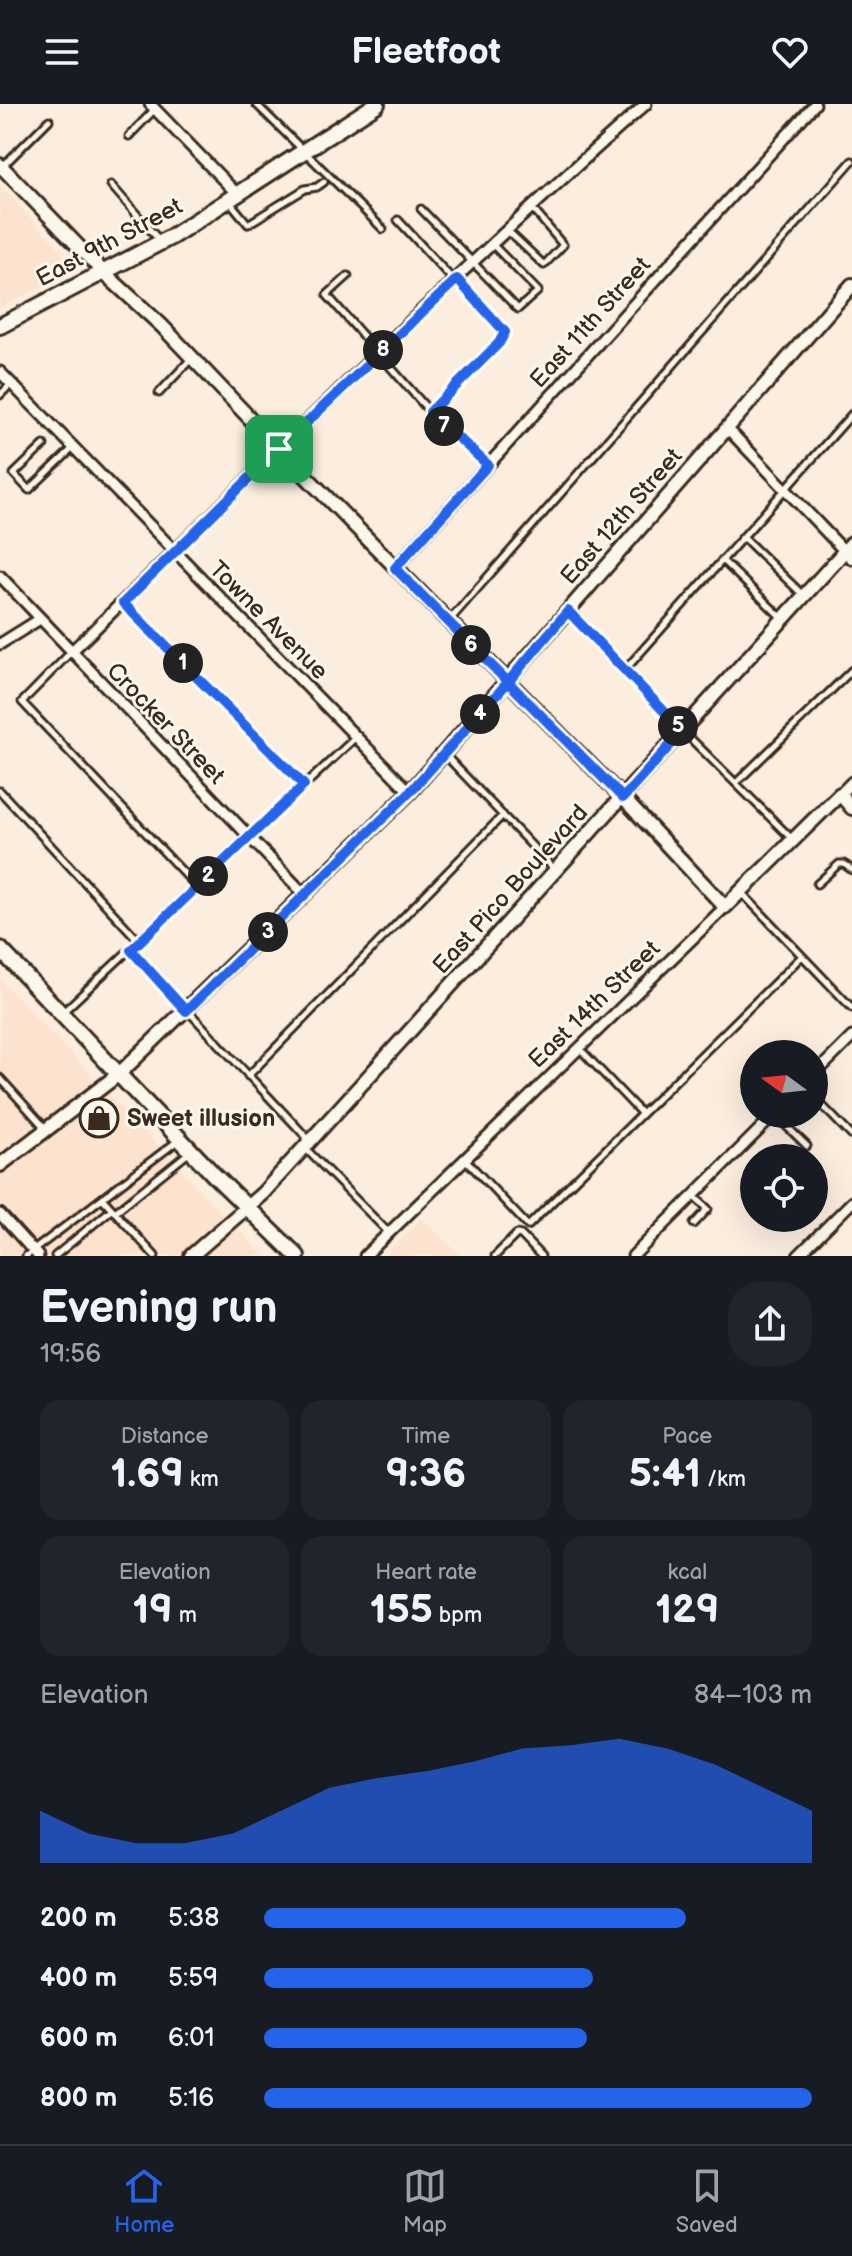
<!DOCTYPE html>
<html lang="en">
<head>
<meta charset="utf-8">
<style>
  body { margin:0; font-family:"Balsamiq Sans",sans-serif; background:#20242c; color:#f1f3f6; height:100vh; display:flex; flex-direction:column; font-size:30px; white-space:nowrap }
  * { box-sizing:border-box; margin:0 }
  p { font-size:26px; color:#9ea1a6 }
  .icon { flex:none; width:44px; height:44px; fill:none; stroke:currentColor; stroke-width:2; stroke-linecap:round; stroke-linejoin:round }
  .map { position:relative; height:1152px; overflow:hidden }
  .side { display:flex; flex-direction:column; background:#171b24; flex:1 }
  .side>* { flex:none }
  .needle { width:52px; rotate:285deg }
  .buttons { position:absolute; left:740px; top:936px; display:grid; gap:16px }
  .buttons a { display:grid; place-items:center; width:88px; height:88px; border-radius:50%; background:#171b24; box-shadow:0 8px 32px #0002; font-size:40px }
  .pin { position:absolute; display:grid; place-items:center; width:68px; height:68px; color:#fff; margin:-34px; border-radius:16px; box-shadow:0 4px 12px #0006 }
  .km { position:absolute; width:40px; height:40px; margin:-20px; border-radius:50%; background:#222; color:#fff; font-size:22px; line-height:40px; text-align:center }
  .round { display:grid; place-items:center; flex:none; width:84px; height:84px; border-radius:32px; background:#20242c }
  .headline { display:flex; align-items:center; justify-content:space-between; height:136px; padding:0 40px }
  h1 { font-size:44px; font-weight:800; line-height:60px }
  .metrics { display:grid; grid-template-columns:repeat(3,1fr); gap:12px; height:136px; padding:8px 40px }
  .metrics div { display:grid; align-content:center; border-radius:20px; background:#20242c; text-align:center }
  .metrics b { font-size:40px; font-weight:800 }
  .metrics small { font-size:22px; font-weight:400 }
  .metrics p { font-size:22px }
  .chart { height:224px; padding:16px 40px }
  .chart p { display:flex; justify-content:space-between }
  .chart svg { width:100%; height:144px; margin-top:8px; fill:#2563eb; opacity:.7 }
  ul { padding:0 40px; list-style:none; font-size:26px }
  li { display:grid; grid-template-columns:128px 96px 1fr; align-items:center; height:60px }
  li i { height:20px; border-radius:10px; background:#2563eb }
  header { display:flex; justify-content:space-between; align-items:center; height:104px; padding:0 40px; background:#171b24; font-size:36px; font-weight:800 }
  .dock { display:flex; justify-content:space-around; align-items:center; height:112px; border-top:2px solid #363941; background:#171b24; font-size:22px; color:#9ea1a6 }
  .dock a { display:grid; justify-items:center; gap:4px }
  .dock .active { color:#2563eb }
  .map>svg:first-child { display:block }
  .built { fill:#fbe3cf }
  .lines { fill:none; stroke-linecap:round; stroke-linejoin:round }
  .service-casing { stroke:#3b2a1e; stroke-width:11 }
  .minor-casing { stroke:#3b2a1e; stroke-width:15 }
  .tertiary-casing { stroke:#3b2a1e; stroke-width:18 }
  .secondary-casing { stroke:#3b2a1e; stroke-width:20 }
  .service { stroke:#fbf7ec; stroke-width:5 }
  .minor { stroke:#fbf7ec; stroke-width:9 }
  .tertiary { stroke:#fbf7ec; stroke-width:12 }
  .secondary { stroke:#fbf7ec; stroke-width:14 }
  .route-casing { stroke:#fff; stroke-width:16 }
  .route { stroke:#2563eb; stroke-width:10 }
  .labels { text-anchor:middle; stroke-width:6; stroke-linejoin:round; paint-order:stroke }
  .street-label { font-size:24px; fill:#3b2a1e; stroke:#fbf7ec }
  .poi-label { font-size:24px; font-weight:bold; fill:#3b2a1e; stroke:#fbf7ec; text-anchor:start }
</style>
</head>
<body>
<header><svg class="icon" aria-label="menu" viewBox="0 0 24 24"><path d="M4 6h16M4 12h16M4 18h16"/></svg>Fleetfoot<svg class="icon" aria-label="heart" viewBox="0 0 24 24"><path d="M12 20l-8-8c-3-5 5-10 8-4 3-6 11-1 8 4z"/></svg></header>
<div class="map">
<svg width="852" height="1152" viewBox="0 0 852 1152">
  <rect width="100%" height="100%" fill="#fbeedf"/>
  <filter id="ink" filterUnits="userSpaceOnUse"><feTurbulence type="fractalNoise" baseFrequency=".0125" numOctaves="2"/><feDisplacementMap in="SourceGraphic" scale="16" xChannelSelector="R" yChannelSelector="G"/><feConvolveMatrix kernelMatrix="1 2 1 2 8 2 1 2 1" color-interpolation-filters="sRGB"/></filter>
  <g filter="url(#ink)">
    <path class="built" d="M0 82 63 148 73 166 0 204Z
      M0 875 239 1127 265 1152H0Z
      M422 1114 461 1152H385Z"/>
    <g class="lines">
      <g class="service-casing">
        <path id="service" d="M256 0 383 125
          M129 32 154 6
          M3 62 49 16
          M111 81 160 137
          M230 98 248 120 305 85 317 83 324 78
          M421 105 518 205 538 187 493 141
          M398 116 454 177
          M508 127 544 161 563 141 532 104
          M348 172 327 191 430 308 487 360
          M159 289 191 255
          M0 291 11 280
          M430 308 499 239 505 228 457 175
          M44 341 14 370 29 386 73 344
          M743 433 804 492
          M722 456 783 515
          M123 499 304 681
          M569 508 683 627 792 735
          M449 517 852 57
          M70 549 22 598 197 783
          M625 566 852 310
          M445 651 556 767
          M736 679 852 566
          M0 687 140 838
          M817 780 839 760H844L852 766
          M742 789 852 904
          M131 846 310 1037
          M62 909 356 633
          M579 944 641 1009
          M248 972 503 711
          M0 974 46 1025
          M814 993 852 1032
          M775 1011 807 1042
          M305 1044 388 1128
          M465 1055 528 1122 802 852
          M102 1094 155 1152
          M115 1108 191 1047
          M694 1120 708 1105 694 1092
          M26 1152 180 1035
          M55 1152 112 1105
          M495 1152 517 1130 521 1131 541 1152"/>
      </g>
      <g class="minor-casing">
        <path id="minor" d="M150 0 238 91
          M0 268 410 688
          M727 324 852 455
          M395 464 815 0
          M0 472 305 791
          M0 540 40 515
          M71 548C261 364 447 175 646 0
          M840 690 852 678
          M814 971 852 933
          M0 1110 38 1152
          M365 1152 725 803
          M633 1152 775 1010
          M798 1152 852 1098"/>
      </g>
      <g class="tertiary-casing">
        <path id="tertiary" d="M0 61 103 168 162 222 279 345 623 694 725 803 840 690 852 704
          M0 1061 119 970 410 688 852 181
          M191 1152 263 1089 852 439"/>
      </g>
      <g class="secondary-casing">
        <path id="secondary" d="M0 222 171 133 377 0
          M0 845 215 1072 297 1152"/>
      </g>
      <use href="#service" class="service"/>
      <use href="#minor" class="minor"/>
      <use href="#tertiary" class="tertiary"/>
      <use href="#secondary" class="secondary"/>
    </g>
  </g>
  <g class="lines" filter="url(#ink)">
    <g class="route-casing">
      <path id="route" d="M279 345 123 499 304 681 131 846 186 907 410 688 508 578 623 694 683 627 568 507 508 578 395 464 488 361 430 308 499 239 505 228 457 175 279 345"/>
    </g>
    <use href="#route" class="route"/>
  </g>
  <defs>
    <g id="shop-ring" transform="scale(2)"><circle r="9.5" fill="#fbf7ec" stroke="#3b2a1e" stroke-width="1.5"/><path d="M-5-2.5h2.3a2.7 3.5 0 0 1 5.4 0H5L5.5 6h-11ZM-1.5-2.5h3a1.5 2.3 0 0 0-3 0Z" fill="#3b2a1e"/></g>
  </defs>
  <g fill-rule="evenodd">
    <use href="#shop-ring" x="99" y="1014"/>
  </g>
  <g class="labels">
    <g class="street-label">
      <text transform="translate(109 138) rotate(-28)" y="8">East 9th Street</text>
      <text transform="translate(590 218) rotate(-48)" y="8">East 11th Street</text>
      <text transform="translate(621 412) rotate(-49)" y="8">East 12th Street</text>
      <text transform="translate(269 516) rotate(45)" y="8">Towne Avenue</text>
      <text transform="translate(166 619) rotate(46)" y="8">Crocker Street</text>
      <text transform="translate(510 785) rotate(-48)" y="8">East Pico Boulevard</text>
      <text transform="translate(594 900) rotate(-44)" y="8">East 14th Street</text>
    </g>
    <g class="poi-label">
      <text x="127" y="1022">Sweet illusion</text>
    </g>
  </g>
</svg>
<div class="buttons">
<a><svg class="needle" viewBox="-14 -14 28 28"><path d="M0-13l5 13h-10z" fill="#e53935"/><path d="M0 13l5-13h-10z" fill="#9ea1a6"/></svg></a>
<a><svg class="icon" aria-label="locate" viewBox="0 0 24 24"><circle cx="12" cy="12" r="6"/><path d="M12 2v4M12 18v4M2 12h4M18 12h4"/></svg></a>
</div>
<div class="pin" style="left:279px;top:345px;background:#1e9e55"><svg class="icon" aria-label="arrive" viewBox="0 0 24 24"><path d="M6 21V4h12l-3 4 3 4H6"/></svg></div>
<b class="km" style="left:183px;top:559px">1</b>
<b class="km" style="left:208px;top:772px">2</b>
<b class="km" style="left:268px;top:828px">3</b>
<b class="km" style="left:480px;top:610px">4</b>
<b class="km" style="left:678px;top:622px">5</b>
<b class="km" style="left:471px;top:541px">6</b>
<b class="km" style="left:444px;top:322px">7</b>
<b class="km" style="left:383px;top:246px">8</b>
</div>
<section class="side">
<div class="headline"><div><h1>Evening run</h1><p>19:56</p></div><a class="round"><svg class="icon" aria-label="share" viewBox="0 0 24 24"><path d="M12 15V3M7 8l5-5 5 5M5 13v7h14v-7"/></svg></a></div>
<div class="metrics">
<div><p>Distance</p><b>1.69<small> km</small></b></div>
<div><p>Time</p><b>9:36</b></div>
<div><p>Pace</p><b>5:41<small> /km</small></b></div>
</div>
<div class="metrics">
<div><p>Elevation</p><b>19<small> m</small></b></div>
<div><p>Heart rate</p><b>155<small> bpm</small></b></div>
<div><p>kcal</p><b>129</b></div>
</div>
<div class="chart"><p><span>Elevation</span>84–103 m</p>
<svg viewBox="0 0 160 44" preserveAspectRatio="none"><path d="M0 44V28L10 35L20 38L30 38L40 35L50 28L60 21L70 18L80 16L90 13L100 9L110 8L120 6L130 9L140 14L150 21L160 28V44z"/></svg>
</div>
<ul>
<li><b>200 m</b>5:38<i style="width:77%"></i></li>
<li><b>400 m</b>5:59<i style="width:60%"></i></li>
<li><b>600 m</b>6:01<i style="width:59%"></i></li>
<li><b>800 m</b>5:16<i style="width:100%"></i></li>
</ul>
</section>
<nav class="dock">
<a class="active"><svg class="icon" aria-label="home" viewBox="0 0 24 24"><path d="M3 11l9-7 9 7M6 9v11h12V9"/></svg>Home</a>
<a><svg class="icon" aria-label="map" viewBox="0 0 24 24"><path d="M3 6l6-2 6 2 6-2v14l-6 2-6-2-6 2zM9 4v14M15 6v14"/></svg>Map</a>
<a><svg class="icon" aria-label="saved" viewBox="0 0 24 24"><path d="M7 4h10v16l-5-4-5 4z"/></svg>Saved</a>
</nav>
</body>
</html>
